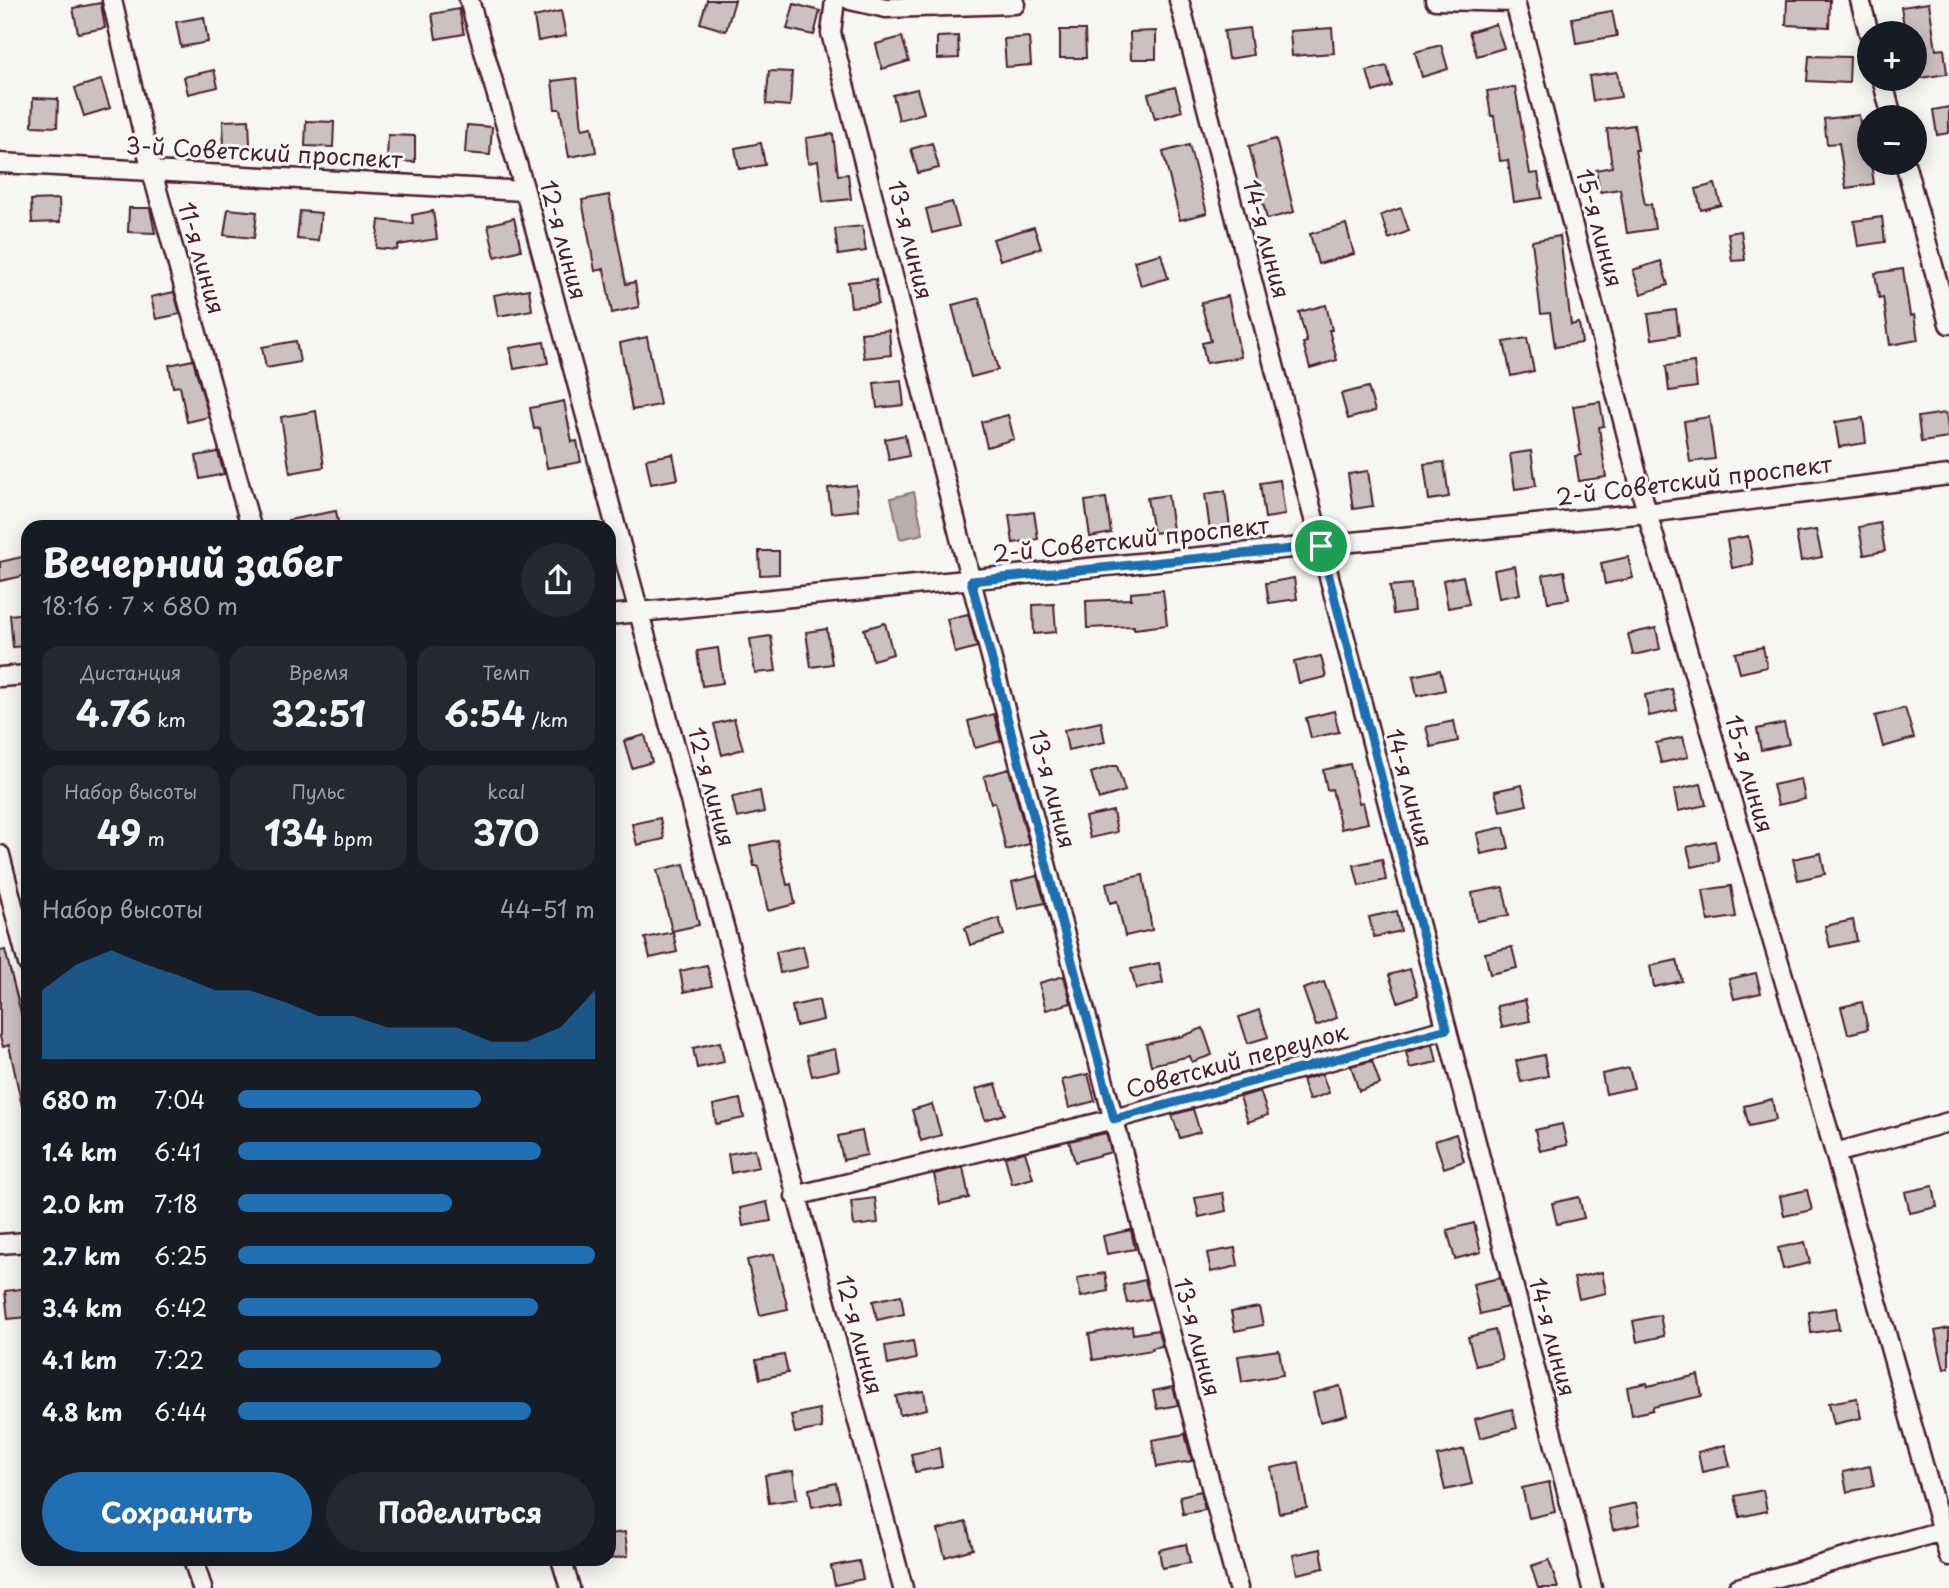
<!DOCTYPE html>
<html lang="ru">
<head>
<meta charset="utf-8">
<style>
  body { margin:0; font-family:"Playpen Sans",sans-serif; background:#242831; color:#f1f3f6; height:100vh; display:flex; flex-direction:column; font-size:26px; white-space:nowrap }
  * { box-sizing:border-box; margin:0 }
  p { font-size:23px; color:#9ea1a6 }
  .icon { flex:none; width:38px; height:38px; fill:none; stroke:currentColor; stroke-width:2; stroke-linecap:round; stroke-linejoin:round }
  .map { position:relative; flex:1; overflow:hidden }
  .details { position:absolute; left:21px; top:520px; width:595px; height:1046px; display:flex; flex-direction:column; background:#171b24; border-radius:21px; box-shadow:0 4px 18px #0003 }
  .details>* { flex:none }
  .controls { position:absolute; left:1857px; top:21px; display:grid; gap:14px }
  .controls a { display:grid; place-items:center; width:70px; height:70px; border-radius:50%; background:#171b24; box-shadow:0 4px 18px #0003; font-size:35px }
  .pin { position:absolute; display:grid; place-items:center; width:60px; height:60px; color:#fff; margin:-30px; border:4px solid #fff; border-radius:50%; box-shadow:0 2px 7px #0007 }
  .round { display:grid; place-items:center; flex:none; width:74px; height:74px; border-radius:37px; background:#242831 }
  .overview { display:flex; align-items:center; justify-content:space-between; height:119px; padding:0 21px }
  h1 { font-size:38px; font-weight:700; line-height:52px }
  .figures { display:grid; grid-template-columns:repeat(3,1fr); gap:10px; height:119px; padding:7px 21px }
  .figures div { display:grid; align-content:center; border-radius:18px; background:#242831; text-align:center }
  .figures b { font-size:35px; font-weight:700 }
  .figures small { font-size:19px; font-weight:400 }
  .figures p { font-size:19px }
  .chart { height:196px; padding:14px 21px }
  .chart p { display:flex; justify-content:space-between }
  .chart svg { width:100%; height:126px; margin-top:7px; fill:#1f6fb2; opacity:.7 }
  .primary-button { display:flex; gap:14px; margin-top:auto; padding:14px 21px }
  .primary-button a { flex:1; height:80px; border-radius:42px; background:#1f6fb2; color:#fff; font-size:28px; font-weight:700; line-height:80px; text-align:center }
  .primary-button a+a { background:#242831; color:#f1f3f6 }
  ul { padding:0 21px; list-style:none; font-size:23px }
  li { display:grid; grid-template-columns:112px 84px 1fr; align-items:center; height:52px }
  li i { height:18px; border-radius:9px; background:#1f6fb2 }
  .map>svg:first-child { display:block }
  .water { fill:#bbadae; stroke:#8e747a; stroke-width:2 }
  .building { fill:#ccc1c0; stroke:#4a1f2b; stroke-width:2 }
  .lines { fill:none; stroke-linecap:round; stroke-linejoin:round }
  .minor-casing { stroke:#4a1f2b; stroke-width:23 }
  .minor { stroke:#f6f6f2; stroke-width:18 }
  .route-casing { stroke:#fff; stroke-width:14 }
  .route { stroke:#1f6fb2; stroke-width:9 }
  .labels { text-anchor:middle; stroke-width:6; stroke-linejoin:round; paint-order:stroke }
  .street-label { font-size:23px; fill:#4a1f2b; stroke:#f6f6f2 }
</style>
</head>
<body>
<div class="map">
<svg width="1949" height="1588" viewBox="0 0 1949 1588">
  <rect width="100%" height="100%" fill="#f6f6f2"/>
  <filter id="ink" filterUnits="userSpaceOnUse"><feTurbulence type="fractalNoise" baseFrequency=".0143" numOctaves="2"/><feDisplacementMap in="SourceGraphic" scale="14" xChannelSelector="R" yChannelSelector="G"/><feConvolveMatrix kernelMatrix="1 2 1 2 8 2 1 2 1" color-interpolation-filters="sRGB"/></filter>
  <g filter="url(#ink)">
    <path class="water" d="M914 492 923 534 900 539 891 498Z"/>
    <path class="building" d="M707 0H735L726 31 700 23Z
      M1787 0H1830L1829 27 1786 25Z
      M101 3 105 28 78 33 73 8Z
      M1929 3 1936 50 1944 49 1947 74 1920 78 1914 33 1913 31 1905 32 1901 7Z
      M794 4 820 11 814 35 787 29Z
      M459 9 464 34 436 39 432 14Z
      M561 11 566 36 538 41 534 17Z
      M1612 11 1617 36 1576 43 1572 18Z
      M204 17 208 42 181 47 176 22Z
      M1496 24 1504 48 1477 56 1469 32Z
      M1249 28 1253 55 1228 59 1224 31Z
      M1332 28 1334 53 1292 56 1290 31Z
      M1060 30H1085L1086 58H1060Z
      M1156 31V59H1131L1130 32Z
      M958 36 959 58 937 59V37Z
      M902 37 909 61 882 69 876 44Z
      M1029 37 1031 65 1006 67 1004 39Z
      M1441 45 1448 69 1422 77 1415 52Z
      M1809 56 1850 57 1849 83 1807 81Z
      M1387 66 1392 86 1373 92 1367 71Z
      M214 70 218 87 188 94 184 77Z
      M769 71 792 72 790 106 766 104Z
      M1617 72 1621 97 1593 101 1589 76Z
      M577 78 582 129 592 127 596 152 569 157 560 109H555L552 81Z
      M101 80 110 108 84 116 75 88Z
      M1175 87 1182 111 1155 119 1148 94Z
      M1515 87 1530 174 1538 173 1542 198 1514 202 1508 160 1500 161 1494 116H1491L1487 91Z
      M917 89 924 113 899 120 893 95Z
      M33 98 58 99 57 127 32 126Z
      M1949 107V133L1937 135 1933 110Z
      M1859 115 1865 160H1869L1871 163 1874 184 1846 188 1839 143 1827 144 1824 119Z
      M249 120 250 145 224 147 223 121Z
      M306 121 334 122 333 147 305 146Z
      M467 125 492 127 490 155 465 153Z
      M1634 125 1638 150H1635L1645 205 1651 204 1655 229 1627 233 1620 189 1600 192 1596 170 1612 167 1607 129Z
      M833 134 838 175 848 174 851 199 823 202 818 161 808 163 806 138Z
      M388 135 415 136V162L387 161Z
      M1276 139 1294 212 1267 219 1249 146Z
      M761 143 765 165 739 169 735 148Z
      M932 143 939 168 918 173 911 149Z
      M1189 145 1207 213 1180 220 1163 152Z
      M1715 184 1721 205 1701 210 1696 189Z
      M609 195 626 284 635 282 639 307 612 313 604 269 595 271 582 200Z
      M59 199 60 222 32 223 31 200Z
      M952 202 959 226 932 233 926 209Z
      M129 208H150L155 233 128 232Z
      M1401 208 1409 231 1389 239 1381 215Z
      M228 209 257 212 254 238 224 235Z
      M300 211 321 213 318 241 297 239Z
      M433 211 437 239 398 245 397 250 376 248 379 220 413 224 412 215Z
      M1882 217 1885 242 1858 246 1854 221Z
      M514 218 521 250 495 257 488 225Z
      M1346 224 1354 254 1318 264 1310 234Z
      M862 226 866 251 838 255 835 229Z
      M1034 227 1041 248 1000 260 993 239Z
      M1741 231 1745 260 1732 261 1728 233Z
      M1560 236 1571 325 1579 323 1582 343 1555 347 1550 313 1541 314 1532 241Z
      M1161 254 1168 278 1141 286 1134 261Z
      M1661 261 1668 285 1641 294 1633 270Z
      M1903 269 1910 316 1914 315 1918 340 1890 345 1883 297 1879 298 1875 273Z
      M876 279 878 304 851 307 848 282Z
      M529 289 532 310 498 316 494 295Z
      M174 292 180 314 156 319 151 297Z
      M1228 296 1241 357 1206 363 1202 343 1211 341 1201 303Z
      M979 298 998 370 971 377 952 305Z
      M1326 305 1332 330H1329L1337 360 1310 368 1303 343 1307 342 1299 312Z
      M1676 310 1679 335 1652 339 1648 314Z
      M889 330 891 355 864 358 861 333Z
      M647 337 660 405 632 410 620 343Z
      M1527 338 1534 371 1511 376 1504 342Z
      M296 341 300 362 266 368 262 347Z
      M544 342 548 363 514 369 510 348Z
      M193 360 209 417 187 422 180 386 173 387 169 365Z
      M1694 362 1697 387 1669 391 1666 366Z
      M901 380 904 405 877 408 874 383Z
      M1368 387 1375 411 1348 419 1341 394Z
      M564 401 572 442 577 441 581 462 547 468 540 428 534 429 530 408Z
      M1600 402 1604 426 1599 427 1606 477 1579 481 1575 456 1581 455 1573 406Z
      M316 411 324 467 290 473 281 417Z
      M1946 413 1949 438 1921 442 1918 417Z
      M1008 415 1014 439 987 447 981 422Z
      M1709 417 1715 459 1690 462 1684 421Z
      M1863 418 1866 443 1839 447 1835 422Z
      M905 435 909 456 889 460 885 439Z
      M1531 451 1536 486 1515 489 1510 454Z
      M218 452 224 474 200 479 196 456Z
      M673 454 678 479 651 484 646 459Z
      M1444 462 1449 497 1429 500 1424 464Z
      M1368 471 1373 506 1353 509 1348 474Z
      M1280 480 1285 515 1265 518 1260 483Z
      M856 485 858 510 831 513 828 488Z
      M1225 491 1230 527 1210 530 1205 494Z
      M1168 495 1173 530 1153 533 1147 498Z
      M1106 498 1111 533 1090 537 1085 501Z
      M336 511 339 527H288V520Z
      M1034 512 1038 539 1013 543 1009 515Z
      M1880 523 1885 551 1864 555 1859 527Z
      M1816 530 1822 557 1801 561 1796 533Z
      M1748 536 1753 564 1732 568 1727 540Z
      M759 551H779V574L760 575Z
      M26 556 28 575 0 581V562Z
      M1628 557 1633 578 1605 584 1601 563Z
      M1515 566 1520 594 1499 598 1494 570Z
      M1564 571 1569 599 1548 602 1543 575Z
      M1463 576 1469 604 1448 608 1443 580Z
      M1294 578 1297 599 1269 603 1266 583Z
      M1411 584 1414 611 1393 614 1390 586Z
      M1163 590 1167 625 1134 629V626L1087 628 1086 601 1131 599V593Z
      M1054 604 1056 632 1034 634 1033 605Z
      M28 613V646L13 647 10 615Z
      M968 614 977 647 955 653 947 619Z
      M885 623 893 654 873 660 864 629Z
      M1656 628 1660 649 1633 655 1628 634Z
      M827 629 832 664 811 667 806 632Z
      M771 636 776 671 755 673 750 639Z
      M1763 647 1767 667 1740 673 1735 653Z
      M718 648 723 683 702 686 697 651Z
      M1321 656 1326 677 1299 683 1294 662Z
      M1440 670 1445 690 1417 696 1413 676Z
      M1672 689 1677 710 1649 716 1645 695Z
      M1905 708 1914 738 1883 747 1875 716Z
      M1334 711 1339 732 1311 738 1306 718Z
      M994 714 1001 741 975 748 968 721Z
      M734 719 743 749 722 755 714 724Z
      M1454 721 1458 741 1431 747 1426 727Z
      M1101 722 1105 742 1068 750 1064 730Z
      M1784 723 1789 744 1761 750 1757 729Z
      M645 735 652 762 632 768 624 741Z
      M1683 737 1688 757 1661 763 1656 743Z
      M1350 764 1359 803 1363 802 1368 823 1341 829 1332 789 1327 790 1323 770Z
      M1112 766H1117L1125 791 1099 799 1091 773Z
      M1009 769 1029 844 1006 850 995 802 991 803 984 776Z
      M1801 779 1805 799 1778 805 1773 785Z
      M1701 784 1706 805 1678 811 1674 790Z
      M1522 785 1527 805 1500 811 1495 791Z
      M760 791 764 812 737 818 732 797Z
      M1113 811 1117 832 1090 838 1085 817Z
      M660 818 664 839 637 845 632 824Z
      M1504 827 1509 848 1481 854 1477 833Z
      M777 840 787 885 791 884 795 904 768 911 758 866H754L750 846Z
      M1715 841 1719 861 1692 867 1687 847Z
      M1821 853 1825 874 1798 880 1793 859Z
      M1382 859 1386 880 1359 886 1354 865Z
      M684 864 699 925 672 931 657 870Z
      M1143 875 1152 930 1125 936 1117 901 1110 903 1106 883Z
      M1037 876 1045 903 1018 909 1012 882Z
      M1731 886 1736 917 1708 921 1703 890Z
      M1503 887 1509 915 1477 921 1472 893Z
      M1397 911 1401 931 1374 937 1369 917Z
      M999 918 1004 935 970 945 965 928Z
      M1853 920 1857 941 1830 947 1825 926Z
      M673 932 677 952 650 958 645 938Z
      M803 946 808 967 780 973 776 952Z
      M1512 947 1517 968 1490 974 1485 953Z
      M5 950 28 1040V1106H22L9 1045 3 1047 0 1037V951Z
      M1677 960 1682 981 1654 987 1650 966Z
      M1159 963 1163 983 1136 989 1131 969Z
      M707 965 712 986 684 992 680 971Z
      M1410 969 1418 995 1398 1002 1389 975Z
      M1756 973 1761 993 1734 999 1729 979Z
      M1064 976 1071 1003 1046 1010 1039 983Z
      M1324 982 1337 1018 1316 1026 1303 989Z
      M819 1000 823 1020 796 1026 792 1006Z
      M1525 1000 1530 1021 1502 1027 1497 1006Z
      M1862 1002 1868 1029 1848 1034 1841 1007Z
      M1259 1010 1268 1037 1248 1043 1239 1017Z
      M1203 1028 1212 1055 1192 1062 1190 1056 1151 1065 1146 1044 1183 1036Z
      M720 1042 724 1062 697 1068 693 1048Z
      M1433 1044 1437 1062 1410 1068 1406 1052Z
      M835 1049 839 1070 812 1076 807 1055Z
      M1544 1055 1548 1076 1521 1082 1516 1061Z
      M1372 1061 1380 1084 1359 1091 1351 1066Z
      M1629 1068 1634 1088 1606 1094 1602 1074Z
      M1088 1074 1095 1101 1069 1108 1062 1080Z
      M1322 1074 1329 1093 1309 1100 1302 1080Z
      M996 1084 1005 1114 985 1120 976 1089Z
      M1260 1091 1268 1115 1248 1122 1240 1097Z
      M740 1099 744 1118 716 1124 713 1105Z
      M1772 1099 1776 1120 1749 1126 1744 1106Z
      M932 1104 941 1135 921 1141 912 1110Z
      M1193 1109 1200 1132 1180 1138 1172 1115Z
      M1562 1124 1567 1145 1540 1151 1535 1130Z
      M862 1131 867 1155 843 1160 838 1136Z
      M1106 1133 1111 1152 1075 1162 1069 1141Z
      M1456 1134 1464 1161 1444 1168 1435 1141Z
      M755 1149 759 1167 731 1173 728 1154Z
      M1025 1152 1033 1178 1012 1184 1005 1157Z
      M963 1167 969 1198 940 1204 934 1174Z
      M1933 1186 1937 1207 1910 1213 1905 1192Z
      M1807 1190 1812 1210 1784 1216 1780 1196Z
      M1223 1193 1226 1211 1199 1217 1195 1198Z
      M1579 1197 1584 1218 1557 1224 1552 1203Z
      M875 1198 878 1223 854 1226 851 1201Z
      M767 1202 771 1221 743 1226 740 1208Z
      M1474 1223 1481 1252 1455 1259 1447 1230Z
      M1131 1230 1135 1249 1107 1254 1103 1236Z
      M1805 1242 1810 1263 1783 1269 1778 1248Z
      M1235 1248 1238 1266 1211 1272 1207 1253Z
      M774 1254 788 1309 760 1315 747 1260Z
      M1602 1272 1606 1293 1579 1299 1574 1278Z
      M1105 1273 1108 1291 1081 1297 1077 1278Z
      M1500 1278 1507 1307 1480 1314 1473 1284Z
      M1145 1280 1150 1299 1127 1303 1123 1285Z
      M28 1288V1317L8 1319 5 1291Z
      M901 1295 904 1314 877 1320 873 1301Z
      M1259 1307 1263 1325 1235 1331 1231 1312Z
      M1836 1308 1839 1329 1811 1333 1809 1312Z
      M1660 1315 1664 1336 1637 1342 1633 1321Z
      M1132 1326 1133 1334 1158 1330 1162 1346 1152 1348V1350L1093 1360 1089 1334Z
      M1949 1328V1368L1944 1369 1935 1331Z
      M1495 1330 1502 1359 1476 1366 1468 1337Z
      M913 1341 916 1359 888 1365 885 1346Z
      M1279 1350 1283 1375 1242 1382 1238 1356Z
      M784 1355 788 1373 760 1379 756 1360Z
      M1698 1375 1702 1396 1653 1407V1410L1632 1415 1627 1387 1647 1383 1648 1386Z
      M1340 1386 1347 1415 1320 1422 1313 1393Z
      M1173 1387 1178 1405 1157 1409 1153 1391Z
      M924 1391 927 1409 900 1415 896 1396Z
      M1857 1398 1861 1418 1834 1424 1829 1403Z
      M819 1409 822 1428 795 1433 791 1415Z
      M1512 1409 1517 1428 1480 1438 1475 1419Z
      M1185 1434 1192 1461 1157 1467 1152 1440Z
      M1725 1445 1730 1466 1702 1472 1698 1452Z
      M939 1448 942 1467 915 1472 911 1454Z
      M1464 1449 1472 1484 1445 1490 1437 1456Z
      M1299 1462 1307 1508 1279 1513 1271 1468Z
      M1870 1466 1874 1486 1847 1492 1843 1472Z
      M793 1471 797 1499 769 1503 765 1475Z
      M1549 1482 1555 1512 1529 1518 1522 1488Z
      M836 1483 840 1501 812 1507 809 1489Z
      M1763 1490 1767 1511 1740 1517 1735 1496Z
      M1201 1491 1205 1510 1183 1514 1180 1496Z
      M1636 1503 1640 1524 1613 1530 1608 1509Z
      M966 1522 973 1549 945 1557 938 1530Z
      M625 1532 628 1556 609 1559V1534Z
      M1186 1544 1190 1563 1162 1568 1159 1550Z
      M1321 1549 1324 1568 1297 1574 1293 1555Z
      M1549 1560 1558 1588H1538L1531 1566Z
      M859 1561 863 1579 835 1585 831 1566Z"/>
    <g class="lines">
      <g class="minor-casing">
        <path id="minor" d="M112 0 152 172 251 527
          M469 0 525 191 903 1588
          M835 0 831 33 971 581 1238 1588
          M850 0 886 8 1015 4
          M1179 0 1592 1588
          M1435 0 1515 2 1647 513 1835 1153 1949 1556
          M1860 0 1869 33
          M1882 79 1892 117
          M0 163 525 191
          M1905 163 1949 324
          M609 615 1647 513 1949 475
          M0 677 28 675
          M0 855 28 964
          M1835 1153 1949 1122
          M795 1196 1114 1119 1446 1029
          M0 1244 28 1242
          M193 1559 202 1588
          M561 1559 570 1588
          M1738 1588 1949 1529"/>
      </g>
      <use href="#minor" class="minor"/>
    </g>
  </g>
  <g class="lines" filter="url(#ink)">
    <g class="route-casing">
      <path id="route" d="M1321 546 1447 1029 1114 1119 971 581Z"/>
    </g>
    <use href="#route" class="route"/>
  </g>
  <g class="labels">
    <g class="street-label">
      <text transform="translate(264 153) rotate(3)" y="8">3-й Советский проспект</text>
      <text transform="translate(1599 228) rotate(75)" y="8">15-я линия</text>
      <text transform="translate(1266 239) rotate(75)" y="8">14-я линия</text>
      <text transform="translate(563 240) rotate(75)" y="8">12-я линия</text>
      <text transform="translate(910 240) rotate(76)" y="8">13-я линия</text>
      <text transform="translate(201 258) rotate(74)" y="8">11-я линия</text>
      <text transform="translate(1694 481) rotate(-7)" y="8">2-й Советский проспект</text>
      <text transform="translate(1131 540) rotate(-6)" y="8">2-й Советский проспект</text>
      <text transform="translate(1749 774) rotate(74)" y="8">15-я линия</text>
      <text transform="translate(711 787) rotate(75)" y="8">12-я линия</text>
      <text transform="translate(1409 788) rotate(75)" y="8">14-я линия</text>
      <text transform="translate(1052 789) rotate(75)" y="8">13-я линия</text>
      <text transform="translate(1237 1061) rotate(-15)" y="8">Советский переулок</text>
      <text transform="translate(859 1335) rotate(75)" y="8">12-я линия</text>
      <text transform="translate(1197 1337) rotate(75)" y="8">13-я линия</text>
      <text transform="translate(1552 1337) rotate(75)" y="8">14-я линия</text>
    </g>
  </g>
</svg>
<div class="controls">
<a>+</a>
<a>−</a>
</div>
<div class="pin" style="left:1321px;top:546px;background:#1e9e55"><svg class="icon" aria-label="arrive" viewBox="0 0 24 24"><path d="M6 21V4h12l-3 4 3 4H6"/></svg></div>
<section class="details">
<div class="overview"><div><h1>Вечерний забег</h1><p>18:16 · 7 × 680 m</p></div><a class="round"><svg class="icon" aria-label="share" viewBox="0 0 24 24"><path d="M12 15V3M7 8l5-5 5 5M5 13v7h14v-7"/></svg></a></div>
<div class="figures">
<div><p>Дистанция</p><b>4.76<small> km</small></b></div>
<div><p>Время</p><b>32:51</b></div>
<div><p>Темп</p><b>6:54<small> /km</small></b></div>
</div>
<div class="figures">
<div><p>Набор высоты</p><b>49<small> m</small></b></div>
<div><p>Пульс</p><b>134<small> bpm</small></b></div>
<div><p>kcal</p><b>370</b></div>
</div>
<div class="chart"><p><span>Набор высоты</span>44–51 m</p>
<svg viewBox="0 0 160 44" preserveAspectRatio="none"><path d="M0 44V20L10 11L20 6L30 11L40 15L50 20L60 20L70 24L80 29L90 29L100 33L110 33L120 33L130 38L140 38L150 33L160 20V44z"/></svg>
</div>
<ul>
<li><b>680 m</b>7:04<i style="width:68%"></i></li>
<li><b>1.4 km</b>6:41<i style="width:85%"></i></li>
<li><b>2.0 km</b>7:18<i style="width:60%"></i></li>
<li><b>2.7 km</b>6:25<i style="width:100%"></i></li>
<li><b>3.4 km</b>6:42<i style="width:84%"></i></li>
<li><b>4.1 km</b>7:22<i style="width:57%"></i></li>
<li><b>4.8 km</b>6:44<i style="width:82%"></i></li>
</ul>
<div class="primary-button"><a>Сохранить</a><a>Поделиться</a></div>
</section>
</div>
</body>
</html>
